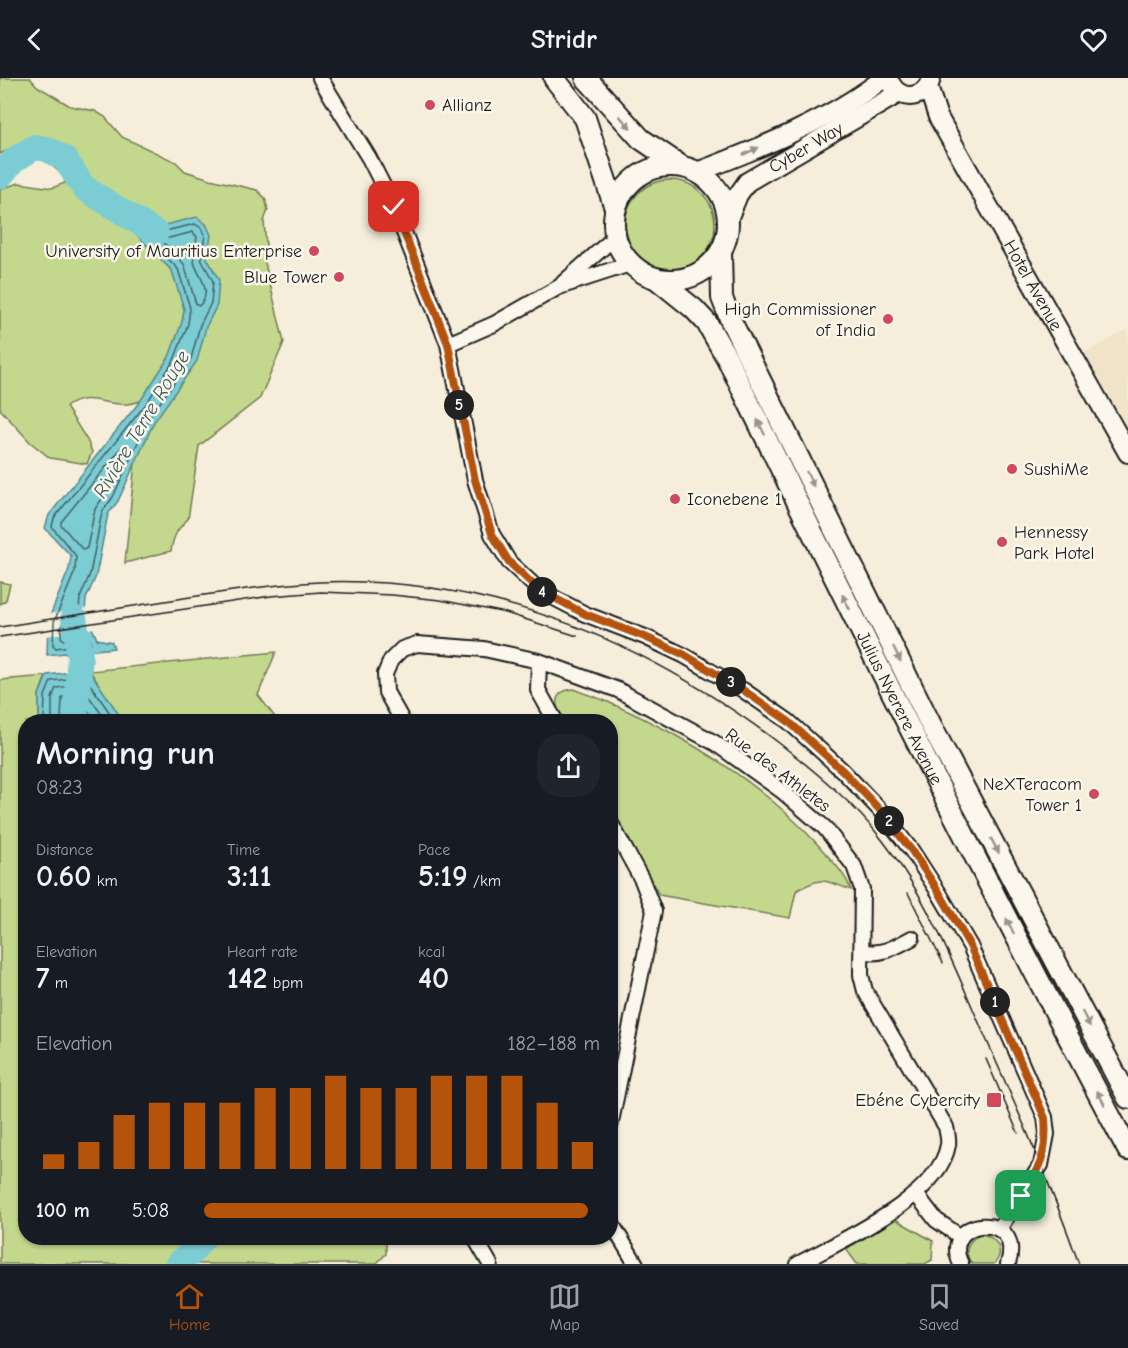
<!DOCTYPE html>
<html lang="en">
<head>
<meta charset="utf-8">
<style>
  body { margin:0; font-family:"Comic Neue",sans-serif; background:#20242c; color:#f1f3f6; height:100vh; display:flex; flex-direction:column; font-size:22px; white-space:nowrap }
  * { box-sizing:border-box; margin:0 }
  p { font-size:20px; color:#9ea1a6 }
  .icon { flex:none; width:33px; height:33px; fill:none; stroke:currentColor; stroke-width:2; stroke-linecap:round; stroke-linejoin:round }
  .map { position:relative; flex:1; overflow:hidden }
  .panel { position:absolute; left:18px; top:636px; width:600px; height:531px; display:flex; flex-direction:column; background:#171b24; border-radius:24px; box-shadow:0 2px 4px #0004 }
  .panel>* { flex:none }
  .pin { position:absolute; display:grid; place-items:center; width:51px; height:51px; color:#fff; margin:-26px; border-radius:12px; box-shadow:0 3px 9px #0006 }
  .km { position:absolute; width:30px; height:30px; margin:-15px; border-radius:50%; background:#222; color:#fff; font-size:16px; line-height:30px; text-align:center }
  .round { display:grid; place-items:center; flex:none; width:63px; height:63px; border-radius:24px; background:#20242c }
  .headline { display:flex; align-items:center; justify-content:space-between; height:102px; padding:0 18px }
  h1 { font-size:33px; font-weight:600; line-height:45px }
  .figures { display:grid; grid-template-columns:repeat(3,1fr); gap:9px; height:102px; padding:6px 18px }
  .figures div { display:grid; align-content:center }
  .figures b { font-size:30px; font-weight:600 }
  .figures small { font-size:16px; font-weight:400 }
  .figures p { font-size:16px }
  .chart { height:168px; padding:12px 18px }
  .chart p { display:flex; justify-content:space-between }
  .chart svg { width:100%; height:108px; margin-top:6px; stroke:#b45309; stroke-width:6 }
  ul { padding:0 18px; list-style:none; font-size:20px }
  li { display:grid; grid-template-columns:96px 72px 1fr; align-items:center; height:45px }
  li i { height:15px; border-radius:8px; background:#b45309 }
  header { display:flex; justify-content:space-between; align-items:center; height:78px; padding:0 18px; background:#171b24; font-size:27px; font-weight:600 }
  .tab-bar { display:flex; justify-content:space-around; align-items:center; height:84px; border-top:2px solid #363941; background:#171b24; font-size:16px; color:#9ea1a6 }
  .tab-bar a { display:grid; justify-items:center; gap:3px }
  .tab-bar .selected { color:#b45309 }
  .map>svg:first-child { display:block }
  .built { fill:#f0e3c7 }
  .green { fill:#c4d88d; stroke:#707a54; stroke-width:1.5 }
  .water { fill:#7bccd4; stroke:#55868a; stroke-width:1.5 }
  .pier { fill:#f6eedb }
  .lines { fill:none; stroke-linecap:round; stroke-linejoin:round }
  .shore { stroke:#426266; stroke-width:1.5 }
  .river { stroke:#7bccd4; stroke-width:26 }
  .minor-casing { stroke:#1c1c1c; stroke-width:18 }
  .tertiary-casing { stroke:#1c1c1c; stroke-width:22 }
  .secondary-casing { stroke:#1c1c1c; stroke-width:24 }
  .minor { stroke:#fbf7ec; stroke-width:14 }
  .tertiary { stroke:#fbf7ec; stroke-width:18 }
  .secondary { stroke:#fbf7ec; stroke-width:20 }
  .tram { stroke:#1c1c1c; stroke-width:1.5 }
  .oneway { fill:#97948e }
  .route-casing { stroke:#fff; stroke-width:12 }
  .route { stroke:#b45309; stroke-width:8 }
  .poi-dot { fill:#d1495b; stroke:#fbf7ec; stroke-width:2 }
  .labels { text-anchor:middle; stroke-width:5; stroke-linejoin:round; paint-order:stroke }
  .poi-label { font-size:18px; fill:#1c1c1c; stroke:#fbf7ec; text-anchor:end }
  .street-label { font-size:18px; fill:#1c1c1c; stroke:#fbf7ec }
  .water-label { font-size:20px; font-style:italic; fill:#3d5a5c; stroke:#fbf7ec }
</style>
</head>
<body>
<header><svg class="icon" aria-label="back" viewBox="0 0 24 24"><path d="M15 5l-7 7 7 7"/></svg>Stridr<svg class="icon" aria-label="heart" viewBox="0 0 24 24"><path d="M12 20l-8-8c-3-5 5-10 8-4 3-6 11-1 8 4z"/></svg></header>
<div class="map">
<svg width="1128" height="1186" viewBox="0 0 1128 1186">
  <rect width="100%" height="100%" fill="#f6eedb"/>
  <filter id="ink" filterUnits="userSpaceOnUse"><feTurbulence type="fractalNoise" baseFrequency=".0167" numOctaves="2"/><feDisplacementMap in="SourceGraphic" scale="12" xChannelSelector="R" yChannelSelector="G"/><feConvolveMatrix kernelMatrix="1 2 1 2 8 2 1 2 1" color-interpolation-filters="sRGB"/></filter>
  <g filter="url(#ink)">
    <path class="built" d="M1128 251V350L1085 275Z"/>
    <path class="green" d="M0 0H30L37 8 70 28 95 33 105 39 122 59 176 84 185 93 210 101 257 112 265 120 268 132 264 143 266 168 264 181 284 264 260 320 199 368 188 441C177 451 173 459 171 473L125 485 141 323C137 324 131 326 127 326 103 328 89 313 66 329L87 362 92 374 87 386 50 380 30 364 0 331V111L19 105 52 110 65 105C65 92 30 72 18 70 12 69 6 73 0 76Z
      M625 147a45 45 0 1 1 90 0a45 45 0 1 1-90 0Z
      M0 504 10 506 6 522 0 526Z
      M276 574 258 617 278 643H116L121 642 90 593Z
      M46 598 39 617V643L26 644V1160H386V1176L376 1186H0V602Z
      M574 611C585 616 597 619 608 624 684 657 764 706 819 768 830 781 846 796 851 812 824 802 822 798 796 813L790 840 659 817 611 728 610 644 563 643C554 628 552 613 574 611Z
      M895 1141 933 1163 932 1182 925 1186H857L846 1171Z
      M983 1156C998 1161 1005 1174 994 1186H972C962 1173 968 1160 983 1156Z"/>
    <path class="water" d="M128 134 161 148 197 139 206 146 211 157 207 180 219 202 217 227 206 249 197 283 154 344 118 423 108 436 96 498 86 521 85 534 97 561 112 564 114 570 47 577 48 543 69 491 71 478 45 450 49 437 141 322 169 279 182 244 184 231 172 193 127 147Z
      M89 592 122 641 116 644 39 643V617L47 597Z"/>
    <path class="pier" d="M88 530V534L95 550 45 558V542L48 536Z"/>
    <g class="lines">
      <path class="shore" d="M142 146 161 154 195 146 201 150 205 158 201 181 213 203 211 225 200 247 191 281 149 340 113 419 102 434 90 496 80 520 79 533 91 565 56 570 53 567 54 544 75 493 76 478 52 449 54 440 146 326 174 282 188 246 190 230 178 191 139 151V148Z
        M193 154 197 159C196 167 192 176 194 184 198 198 214 213 199 228L196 226 184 186 163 164 165 161Z
        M123 368 126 372 106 415 95 431 87 470 83 472 61 447V444Z
        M69 534 80 558 78 560 63 562 61 559 62 546 66 535Z
        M44 644 45 618 51 603 85 599 116 644
        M52 644V620L56 610 81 607 107 644
        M61 644 62 619 76 616 96 644"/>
      <path class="river" d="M0 98 14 82 35 69 47 71 65 81 84 110 156 155
        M74 540 80 578 75 638 76 644
        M178 1186 191 1175 203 1160"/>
      <g class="minor-casing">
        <path id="minor" d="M320 0 369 80 394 129 448 266 475 402 492 456 509 484 539 512 585 536 645 559 683 577 743 612 788 643 843 693 879 731 912 773 939 815 970 868 1045 1039 1047 1056 1041 1087 999 1151
          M563 205 615 159
          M448 266 494 246 559 209 630 186
          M539 583 538 612 556 644
          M403 644 386 614 385 596 391 582 402 571 417 566 484 571 539 583 618 612 715 665 782 713 825 750 854 788 862 811 861 897 865 913 946 1049C947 1054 949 1062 948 1067 939 1120 842 1162 798 1186
          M610 744 642 802 654 833 610 1049
          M862 873C882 878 895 869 912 860
          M916 1116 936 1142 961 1159
          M610 1143 636 1186
          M475 1160 490 1186
          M961 1186C938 1140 1025 1130 1008 1186"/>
      </g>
      <g class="tertiary-casing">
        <g id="tertiary">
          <path d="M891 6C901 25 927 20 931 0"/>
          <path id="s1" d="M928 9 938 39 1128 375"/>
          <path d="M697 94C761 70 830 42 884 0"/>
          <path id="s2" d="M728 141 738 117 747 104 899 15"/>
        </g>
      </g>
      <g class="secondary-casing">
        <g id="secondary">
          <path d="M554 0 585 40 615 130"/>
          <path d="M586 0 641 61 681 88"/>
          <circle cx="671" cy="145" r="57"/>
          <path d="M721 174 722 220 731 243 935 655 1128 1020"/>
          <path id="s3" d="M658 202 694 231 707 245 727 280C856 546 989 811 1128 1072"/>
        </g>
      </g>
      <use href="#minor" class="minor"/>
      <use href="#tertiary" class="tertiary"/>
      <use href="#secondary" class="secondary"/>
      <path class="tram" d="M0 549C59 540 118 530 178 521 225 514 273 506 320 504 491 498 645 563 779 665 817 695 854 725 883 763 928 820 954 888 983 954 1017 1030 1051 1107 1079 1186
        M0 559 271 518 321 514 392 517 440 522 506 535 577 558
        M908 815 943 885
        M986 981 1018 1055"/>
    </g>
    <defs><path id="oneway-solid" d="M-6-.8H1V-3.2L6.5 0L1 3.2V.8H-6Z" transform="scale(1.5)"/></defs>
    <g class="oneway">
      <use href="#oneway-solid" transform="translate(625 44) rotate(47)"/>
      <use href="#oneway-solid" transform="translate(751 73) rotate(-25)"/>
      <use href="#oneway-solid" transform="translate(761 349) rotate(-116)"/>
      <use href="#oneway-solid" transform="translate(810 401) rotate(64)"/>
      <use href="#oneway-solid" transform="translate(846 524) rotate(-117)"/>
      <use href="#oneway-solid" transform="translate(897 576) rotate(64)"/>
      <use href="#oneway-solid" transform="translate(995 768) rotate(62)"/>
      <use href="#oneway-solid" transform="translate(1010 848) rotate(-117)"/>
      <use href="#oneway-solid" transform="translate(1086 941) rotate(62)"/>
      <use href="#oneway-solid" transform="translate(1101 1020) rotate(-118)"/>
    </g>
  </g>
  <g class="lines" filter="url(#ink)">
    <g class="route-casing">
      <path id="route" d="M394 129 448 266 475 402 492 456 509 484 539 512 585 536 645 559 683 576 743 612 788 643 843 693 879 731 912 773 939 814 970 868 1045 1040C1048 1075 1040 1090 1021 1118"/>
    </g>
    <use href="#route" class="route"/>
  </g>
  <g class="poi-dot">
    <circle cx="430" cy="27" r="6"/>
    <circle cx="314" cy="173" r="6"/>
    <circle cx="339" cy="199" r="6"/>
    <circle cx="888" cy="241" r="6"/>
    <circle cx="1012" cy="391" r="6"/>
    <circle cx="675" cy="421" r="6"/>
    <circle cx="1002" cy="464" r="6"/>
    <circle cx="1094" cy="716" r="6"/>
    <rect x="986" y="1014" width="16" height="16" rx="3"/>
  </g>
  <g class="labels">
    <g class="poi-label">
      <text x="442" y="33" text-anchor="start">Allianz</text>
      <text x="302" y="179">University of Mauritius Enterprise</text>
      <text x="327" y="205">Blue Tower</text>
      <text x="876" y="237">High Commissioner<tspan x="876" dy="21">of India</tspan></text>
      <text x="1024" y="397" text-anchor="start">SushiMe</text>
      <text x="687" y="427" text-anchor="start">Iconebene 1</text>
      <text x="1014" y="460" text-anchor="start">Hennessy<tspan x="1014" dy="21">Park Hotel</tspan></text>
      <text x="1082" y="712">NeXTeracom<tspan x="1082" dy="21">Tower 1</tspan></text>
      <text x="980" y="1028">Ebéne Cybercity</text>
    </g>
    <g class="street-label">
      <text dy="6" stroke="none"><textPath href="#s2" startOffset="110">Cyber Way</textPath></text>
      <text dy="6" stroke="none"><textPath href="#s1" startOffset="225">Hotel Avenue</textPath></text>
      <text dy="6" stroke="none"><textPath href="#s3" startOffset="496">Julius Nyerere Avenue</textPath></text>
      <text transform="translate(778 692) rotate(37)" y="6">Rue des Athletes</text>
    </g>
    <g class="water-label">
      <text transform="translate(141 346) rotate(-59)" y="7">Rivière Terre Rouge</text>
    </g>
  </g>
</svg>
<div class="pin" style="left:1021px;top:1118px;background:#1e9e55"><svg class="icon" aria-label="arrive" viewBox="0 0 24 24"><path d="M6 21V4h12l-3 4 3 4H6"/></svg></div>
<div class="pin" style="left:394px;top:129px;background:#d93025"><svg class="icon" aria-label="check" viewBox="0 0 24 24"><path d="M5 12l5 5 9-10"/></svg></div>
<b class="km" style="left:995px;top:924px">1</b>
<b class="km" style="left:889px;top:743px">2</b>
<b class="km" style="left:731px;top:604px">3</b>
<b class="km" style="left:542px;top:514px">4</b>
<b class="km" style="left:459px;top:327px">5</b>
<section class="panel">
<div class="headline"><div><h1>Morning run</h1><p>08:23</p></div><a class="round"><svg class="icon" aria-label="share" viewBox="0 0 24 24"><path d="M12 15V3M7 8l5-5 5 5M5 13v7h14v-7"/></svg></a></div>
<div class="figures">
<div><p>Distance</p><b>0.60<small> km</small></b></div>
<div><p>Time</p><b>3:11</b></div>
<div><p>Pace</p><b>5:19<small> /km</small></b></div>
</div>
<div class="figures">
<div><p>Elevation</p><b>7<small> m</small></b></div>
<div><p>Heart rate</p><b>142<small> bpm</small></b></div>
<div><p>kcal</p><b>40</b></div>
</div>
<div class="chart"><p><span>Elevation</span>182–188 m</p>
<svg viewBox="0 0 160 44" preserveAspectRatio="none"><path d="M5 44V38M15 44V33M25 44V22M35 44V17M45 44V17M55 44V17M65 44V11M75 44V11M85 44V6M95 44V11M105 44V11M115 44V6M125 44V6M135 44V6M145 44V17M155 44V33"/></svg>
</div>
<ul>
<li><b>100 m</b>5:08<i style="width:97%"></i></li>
</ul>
</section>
</div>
<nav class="tab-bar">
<a class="selected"><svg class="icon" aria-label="home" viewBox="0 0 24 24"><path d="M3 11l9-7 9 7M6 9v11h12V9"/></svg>Home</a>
<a><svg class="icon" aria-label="map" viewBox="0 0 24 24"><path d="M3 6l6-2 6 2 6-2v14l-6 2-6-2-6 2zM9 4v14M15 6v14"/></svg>Map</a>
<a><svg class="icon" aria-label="saved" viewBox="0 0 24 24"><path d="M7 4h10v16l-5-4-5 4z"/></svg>Saved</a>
</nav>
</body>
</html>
